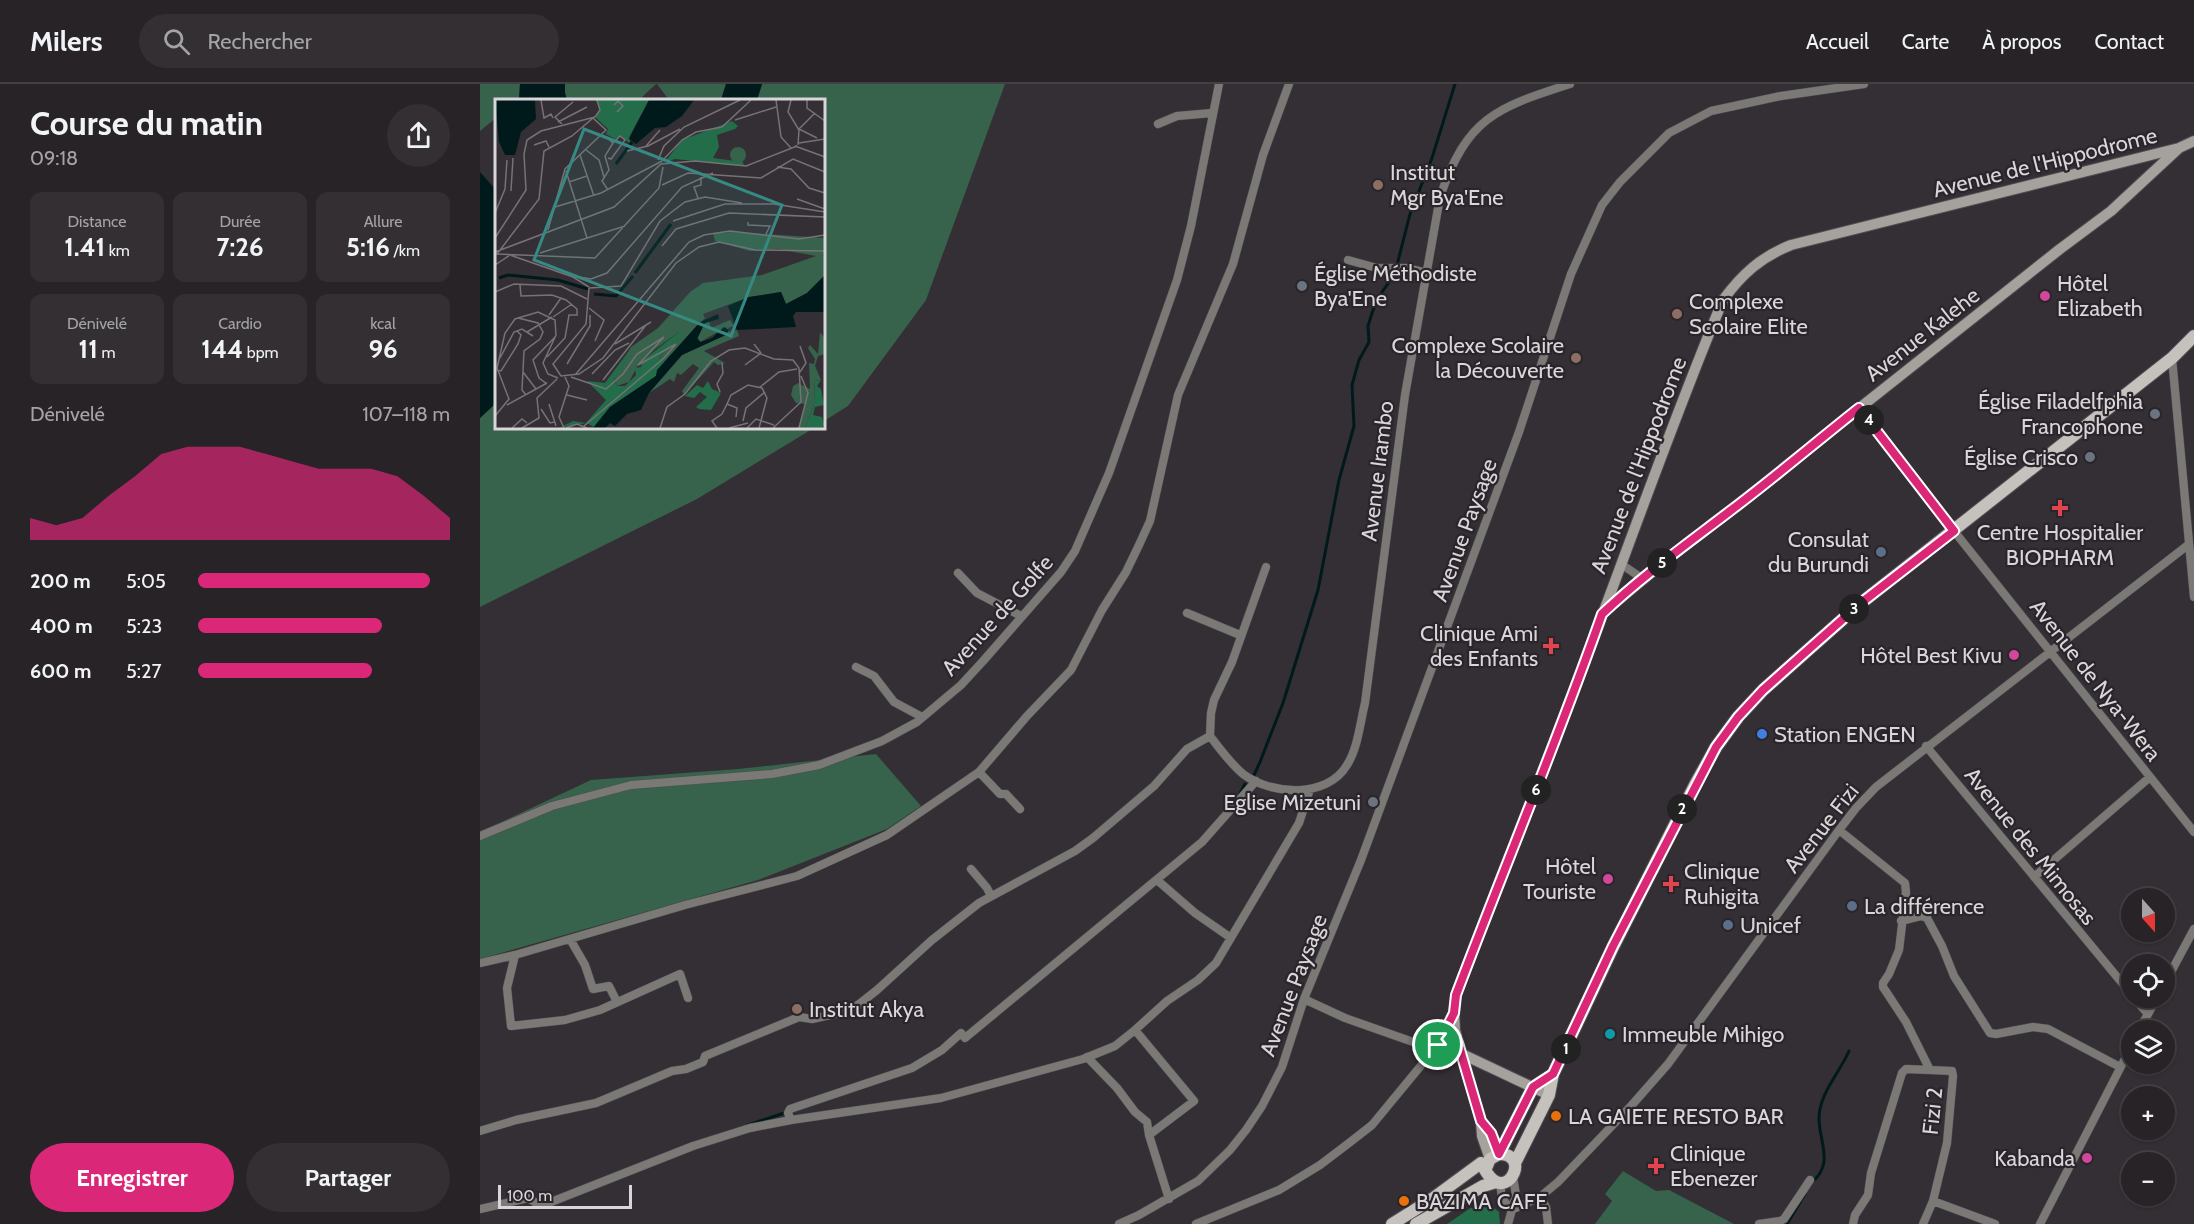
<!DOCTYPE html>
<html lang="fr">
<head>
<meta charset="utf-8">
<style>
  body { margin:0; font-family:Cabin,sans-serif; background:#332f33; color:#f1f3f6; height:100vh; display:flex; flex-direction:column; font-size:22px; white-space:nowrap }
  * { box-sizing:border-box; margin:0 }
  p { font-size:20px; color:#a4a4a7 }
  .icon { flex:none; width:33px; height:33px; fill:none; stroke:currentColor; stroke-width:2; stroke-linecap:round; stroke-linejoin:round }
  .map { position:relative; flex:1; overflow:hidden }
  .panel { display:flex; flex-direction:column; background:#272327; width:480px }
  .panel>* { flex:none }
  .needle { width:39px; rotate:159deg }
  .tools { position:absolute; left:1641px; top:804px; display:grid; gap:12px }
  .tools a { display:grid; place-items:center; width:54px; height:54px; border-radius:50%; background:#272327; box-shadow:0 2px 4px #0004,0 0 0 2px #434044; font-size:30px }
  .scale { position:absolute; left:18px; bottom:15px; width:134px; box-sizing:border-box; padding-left:6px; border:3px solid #d9d6d9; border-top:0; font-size:16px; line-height:21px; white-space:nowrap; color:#d9d6d9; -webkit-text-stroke:4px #2a252a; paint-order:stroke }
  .pin { position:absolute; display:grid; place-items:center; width:51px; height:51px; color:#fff; margin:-26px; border:3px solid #fff; border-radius:50%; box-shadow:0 2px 6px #0007 }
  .km { position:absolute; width:30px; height:30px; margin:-15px; border-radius:50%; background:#222; color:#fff; font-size:16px; line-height:30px; text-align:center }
  .round { display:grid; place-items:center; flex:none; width:63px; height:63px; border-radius:32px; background:#332f33 }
  .summary { display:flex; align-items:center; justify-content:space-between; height:102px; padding:0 30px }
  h1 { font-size:33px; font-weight:700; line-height:45px }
  .figures { display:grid; grid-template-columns:repeat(3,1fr); gap:9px; height:102px; padding:6px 30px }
  .figures div { display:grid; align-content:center; border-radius:12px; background:#332f33; text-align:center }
  .figures b { font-size:26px; font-weight:700 }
  .figures small { font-size:16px; font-weight:400 }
  .figures p { font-size:16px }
  .chart { height:168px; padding:12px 30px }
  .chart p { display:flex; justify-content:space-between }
  .chart svg { width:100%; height:108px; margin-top:6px; fill:#db2777; opacity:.7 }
  .button { display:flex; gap:12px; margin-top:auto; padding:12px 30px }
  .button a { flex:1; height:69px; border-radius:36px; background:#db2777; color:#fff; font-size:24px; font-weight:700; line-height:69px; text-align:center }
  .button a+a { background:#332f33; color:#f1f3f6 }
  ul { padding:0 30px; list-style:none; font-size:20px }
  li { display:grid; grid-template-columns:96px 72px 1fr; align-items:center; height:45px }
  li i { height:15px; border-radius:8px; background:#db2777 }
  header { display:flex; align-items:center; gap:36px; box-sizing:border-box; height:84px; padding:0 30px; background:#272327; border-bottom:2px solid #434044 }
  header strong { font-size:28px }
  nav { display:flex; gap:33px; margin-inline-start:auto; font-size:21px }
  .search { width:420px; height:54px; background:#332f33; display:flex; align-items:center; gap:15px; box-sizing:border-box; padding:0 21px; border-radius:33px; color:#a4a4a7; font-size:22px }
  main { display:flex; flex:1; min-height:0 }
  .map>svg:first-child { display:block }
  .green { fill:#37624b }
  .forest { fill:#236d4a }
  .water { fill:#001a1c }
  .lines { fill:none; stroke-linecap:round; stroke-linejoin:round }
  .stream { stroke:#001a1c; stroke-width:3 }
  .street-casing { stroke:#524d52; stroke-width:9 }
  .secondary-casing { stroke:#524d52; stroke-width:12 }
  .primary-casing { stroke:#524d52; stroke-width:14 }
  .street { stroke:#7b7976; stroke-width:8 }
  .secondary { stroke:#a5a29d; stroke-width:10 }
  .primary { stroke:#c5c1bc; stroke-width:12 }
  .route-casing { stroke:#fff; stroke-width:12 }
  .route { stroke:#db2777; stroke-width:8 }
  .education-dot { fill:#8d6e63; stroke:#2a252a; stroke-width:2 }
  .worship-dot { fill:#6b7280; stroke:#2a252a; stroke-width:2 }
  .hotel-dot { fill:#d1479c; stroke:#2a252a; stroke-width:2 }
  .health-dot { fill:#e0444e; stroke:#2a252a; stroke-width:2 }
  .service-dot { fill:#5c6f8a; stroke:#2a252a; stroke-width:2 }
  .shop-dot { fill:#3f7fe0; stroke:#2a252a; stroke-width:2 }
  .culture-dot { fill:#0f9aa8; stroke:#2a252a; stroke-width:2 }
  .food-dot { fill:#e8710a; stroke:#2a252a; stroke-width:2 }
  .labels { text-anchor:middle; stroke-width:4.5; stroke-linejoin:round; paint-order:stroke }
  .street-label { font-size:22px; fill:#d9d6d9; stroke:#2a252a }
  .poi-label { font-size:22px; fill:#d9d6d9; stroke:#2a252a; text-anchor:start }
  .inset-river { fill:none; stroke:#001a1c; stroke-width:3 }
  .inset-road { fill:none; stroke:#767276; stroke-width:1.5 }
  .view { fill:#378983; fill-opacity:0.15; stroke:#378983; stroke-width:3 }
  .inset-edge { fill:none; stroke:#d9d6d9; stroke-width:3 }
</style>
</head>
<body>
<header>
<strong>Milers</strong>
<div class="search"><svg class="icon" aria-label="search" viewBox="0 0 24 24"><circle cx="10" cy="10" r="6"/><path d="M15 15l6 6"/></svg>Rechercher</div>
<nav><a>Accueil</a><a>Carte</a><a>À propos</a><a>Contact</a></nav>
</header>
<main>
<section class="panel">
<div class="summary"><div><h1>Course du matin</h1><p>09:18</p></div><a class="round"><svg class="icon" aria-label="share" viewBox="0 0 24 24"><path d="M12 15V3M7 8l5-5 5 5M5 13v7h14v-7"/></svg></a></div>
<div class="figures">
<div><p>Distance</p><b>1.41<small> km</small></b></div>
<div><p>Durée</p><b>7:26</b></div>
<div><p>Allure</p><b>5:16<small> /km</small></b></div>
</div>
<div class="figures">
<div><p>Dénivelé</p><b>11<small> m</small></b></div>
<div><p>Cardio</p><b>144<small> bpm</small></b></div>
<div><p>kcal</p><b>96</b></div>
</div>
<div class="chart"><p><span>Dénivelé</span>107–118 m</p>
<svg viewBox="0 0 160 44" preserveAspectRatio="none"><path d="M0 44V35L10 38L20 35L30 26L40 18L50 9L60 6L70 6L80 6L90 9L100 12L110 15L120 15L130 15L140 18L150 26L160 35V44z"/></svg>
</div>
<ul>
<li><b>200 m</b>5:05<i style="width:92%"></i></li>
<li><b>400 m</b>5:23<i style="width:73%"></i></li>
<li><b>600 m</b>5:27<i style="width:69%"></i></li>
</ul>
<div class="button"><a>Enregistrer</a><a>Partager</a></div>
</section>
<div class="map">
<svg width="1714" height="1140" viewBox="0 0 1714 1140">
  <rect width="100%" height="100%" fill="#342f34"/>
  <path class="green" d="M0 0H40L39 16H16V34L0 47Z
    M85 0H176L159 16H87L85 9Z
    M177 0H246L241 16H189Z
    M282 0H525L446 216 368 322 344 337V16H277Z
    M16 319V344H334L217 415 0 523V334Z
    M396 670 441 722 407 745 278 796 0 875V748L111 696 258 685Z
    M1143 1087 1176 1107 1189 1106 1254 1140H1115L1132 1117 1125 1110Z"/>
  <path class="forest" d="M1002 1120 1010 1121 1019 1128 1020 1140H967L989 1125Z"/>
  <path class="water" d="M40 0H85V9L87 16H39Z
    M246 0H282L277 16H241Z
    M0 88 16 106V319L0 334Z"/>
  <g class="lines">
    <path class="stream" d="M917 181 930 130 952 74 975 0
      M774 691 780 678 803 619 838 506 859 396 874 342 872 301 879 276 889 258 888 242 893 226 902 208 914 191
      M758 713 765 700
      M268 1041 307 1028
      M1331 1099C1355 1080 1339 1059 1339 1034 1339 1010 1360 988 1369 967
      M1307 1140 1325 1110"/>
    <g class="street-casing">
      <path id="street" d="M678 40 697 32 732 29
        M868 176 897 184H927L947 189
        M1692 274 1714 513
        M1379 324 1474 447 1714 748
        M1141 480 1163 495
        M478 489 497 509 541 532
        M707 529 760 551
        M376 583 394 592 414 618 442 633
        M730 652C740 665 750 679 763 690 791 711 847 715 867 681 878 664 880 639 885 619L925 311 960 113C987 34 1015 24 1090 0
        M730 652 731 629 734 616 752 578 786 483
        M1446 662 1652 911
        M499 688 520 710H526L540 725
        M1359 746 1425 799 1426 808 1419 866 1409 890 1403 899V903L1426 938 1450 986 1472 987 1473 992 1467 1059 1453 1117 1515 1140
        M0 752 72 722 151 701 292 690 339 681 402 657 437 638 481 601 504 576 581 488 595 467 629 389 697 196 711 142 739 0
        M491 785 507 804 511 812
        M1554 793 1670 693
        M677 796 715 829 751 854
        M1421 837 1441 832 1447 834 1462 862 1474 892 1510 949 1516 950 1553 943 1568 945 1640 983
        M90 855 105 881 113 905 129 902 137 918
        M35 871 27 904 31 942 85 936 120 926 200 890 208 914
        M0 879 35 871 205 821 317 792 407 751 499 688 547 632 591 586 622 526 646 488 659 461 670 437 698 311 753 180 783 71 809 0
        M1684 901 1714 845
        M1654 914 1668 930
        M824 915 865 934 953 965
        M655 946 714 1017 669 1051 689 1115
        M1659 946 1677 914
        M958 961 978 959
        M607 973 637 1004 655 1028 667 1038 669 1051
        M311 1036 461 1014 603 975 635 962 655 946 687 917 718 896 736 879 819 739 830 705
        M0 1047 36 1036 116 1019 192 987 206 985 223 978 225 972 319 933 332 935 359 929 378 921 397 906 452 856 499 819 595 767 613 754 674 702 707 665 730 652
        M1020 1099 1022 1114 1031 1126
        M1060 1113 1066 1123 1068 1140
        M0 1125 48 1114 58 1120H66L213 1062 270 1044 311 1036 308 1029 310 1025 432 984 462 966 481 949 485 954 722 758 776 697
        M1031 1126 1060 1113 1078 1098 1151 1022 1188 980 1359 746 1376 724 1396 703 1708 461
        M639 1140 659 1131 718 1097 750 1066 766 1046 782 1022 802 983 824 915 881 776 1039 348 1091 190 1122 121 1140 98 1189 49 1231 27 1301 12 1384 0
        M716 1140 799 1106 840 1081 869 1059 892 1041 958 961 973 931
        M1028 1140 1036 1111 1033 1093
        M1279 1140 1300 1137 1304 1135 1330 1096
        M1373 1140 1375 1131 1388 1111 1391 1089 1422 989 1426 985 1450 986
        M1443 1140 1453 1117
        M1560 1140 1652 961"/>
    </g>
    <g class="secondary-casing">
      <path id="secondary" d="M1125 527 1206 460 1251 426 1580 165 1631 127 1699 64
        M982 970 1069 1011
        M1001 1037 1011 1049 1019 1070
        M1010 1075 1002 1052 1001 1037 975 946 974 929 976 911C1018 799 1063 689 1105 577 1151 457 1193 335 1243 216 1262 190 1281 173 1311 161L1699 64 1714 57"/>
    </g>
    <g class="primary-casing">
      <path id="primary" d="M1019 1070C1050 1070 1030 1112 1012 1095 1007 1091 1004 1084 1001 1079L1007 1082 1010 1075Z
        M1019 1070 1053 1003 1073 990
        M1035 1079 1069 1011 1073 990 1133 863 1215 701 1236 663 1258 633 1283 606 1381 519 1692 274 1714 252
        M912 1140 952 1115 1001 1079
        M936 1140 1003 1102 1016 1098"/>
    </g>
    <use href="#street" class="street"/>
    <use href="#secondary" class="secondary"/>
    <use href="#primary" class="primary"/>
  </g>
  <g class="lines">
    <g class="route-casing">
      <path id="route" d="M1379 324 1474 447 1381 519 1329 565 1283 606 1258 633 1236 663 1133 862 1073 990 1053 1003 1019 1070 1011 1049 1001 1037 978 959 958 961 974 929 976 911C1024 784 1077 658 1122 530 1162 492 1207 460 1250 427 1294 394 1336 358 1379 324Z"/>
    </g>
    <use href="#route" class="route"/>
  </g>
  <g class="education-dot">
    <circle cx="898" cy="101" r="6"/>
    <circle cx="1197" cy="230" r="6"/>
    <circle cx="1096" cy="274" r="6"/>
    <circle cx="317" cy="925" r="6"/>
  </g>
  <g class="worship-dot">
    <circle cx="822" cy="202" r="6"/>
    <circle cx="1675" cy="330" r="6"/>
    <circle cx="1610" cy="373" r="6"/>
    <circle cx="893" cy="718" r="6"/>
  </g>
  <g class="hotel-dot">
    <circle cx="1565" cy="212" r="6"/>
    <circle cx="1534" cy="571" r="6"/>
    <circle cx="1128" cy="795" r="6"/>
    <circle cx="1607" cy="1074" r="6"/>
  </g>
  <g class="health-dot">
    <path d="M1577 415h6v6h6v6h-6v6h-6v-6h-6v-6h6z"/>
    <path d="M1068 553h6v6h6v6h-6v6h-6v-6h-6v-6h6z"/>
    <path d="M1188 791h6v6h6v6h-6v6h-6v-6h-6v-6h6z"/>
    <path d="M1173 1073h6v6h6v6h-6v6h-6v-6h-6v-6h6z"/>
  </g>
  <g class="service-dot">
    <circle cx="1401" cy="468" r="6"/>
    <circle cx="1372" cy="822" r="6"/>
    <circle cx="1248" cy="841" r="6"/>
  </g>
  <circle class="shop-dot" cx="1282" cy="650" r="6"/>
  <circle class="culture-dot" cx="1130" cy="950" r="6"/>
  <g class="food-dot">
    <circle cx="1076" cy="1032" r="6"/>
    <circle cx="924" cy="1117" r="6"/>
  </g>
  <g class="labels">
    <g class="street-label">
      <text transform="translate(1565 78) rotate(-14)" y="8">Avenue de l'Hippodrome</text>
      <text transform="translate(1442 250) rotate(-38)" y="8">Avenue Kalehe</text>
      <text transform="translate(1158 381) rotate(-69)" y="8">Avenue de l'Hippodrome</text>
      <text transform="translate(897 387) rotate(-83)" y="8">Avenue Irambo</text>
      <text transform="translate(984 446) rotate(-70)" y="8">Avenue Paysage</text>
      <text transform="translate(517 531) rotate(-48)" y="8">Avenue de Golfe</text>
      <text transform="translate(1616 596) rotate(52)" y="8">Avenue de Nya-Wera</text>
      <text transform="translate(1341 744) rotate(-52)" y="8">Avenue Fizi</text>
      <text transform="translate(1551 762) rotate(51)" y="8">Avenue des Mimosas</text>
      <text transform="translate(813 901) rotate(-69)" y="8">Avenue Paysage</text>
      <text transform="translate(1452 1027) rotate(-84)" y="8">Fizi 2</text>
    </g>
    <g class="poi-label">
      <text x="910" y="96">Institut<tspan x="910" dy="25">Mgr Bya'Ene</tspan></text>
      <text x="834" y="197">Église Méthodiste<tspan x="834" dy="25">Bya'Ene</tspan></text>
      <text x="1577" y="207">Hôtel<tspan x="1577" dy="25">Elizabeth</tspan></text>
      <text x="1209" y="225">Complexe<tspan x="1209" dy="25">Scolaire Elite</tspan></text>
      <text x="1084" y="269" text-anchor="end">Complexe Scolaire<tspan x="1084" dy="25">la Découverte</tspan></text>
      <text x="1663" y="325" text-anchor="end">Église Filadelfphia<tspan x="1663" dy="25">Francophone</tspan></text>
      <text x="1598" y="381" text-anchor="end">Église Crisco</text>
      <text x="1580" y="456" text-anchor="middle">Centre Hospitalier<tspan x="1580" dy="25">BIOPHARM</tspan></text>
      <text x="1389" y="463" text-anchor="end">Consulat<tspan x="1389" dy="25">du Burundi</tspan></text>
      <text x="1058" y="557" text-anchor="end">Clinique Ami<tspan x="1058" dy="25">des Enfants</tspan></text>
      <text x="1522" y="579" text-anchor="end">Hôtel Best Kivu</text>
      <text x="1294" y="658">Station ENGEN</text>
      <text x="881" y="726" text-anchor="end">Eglise Mizetuni</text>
      <text x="1116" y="790" text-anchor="end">Hôtel<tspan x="1116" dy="25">Touriste</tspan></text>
      <text x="1204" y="795">Clinique<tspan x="1204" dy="25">Ruhigita</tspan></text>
      <text x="1384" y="830">La différence</text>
      <text x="1260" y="849">Unicef</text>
      <text x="329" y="933">Institut Akya</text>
      <text x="1142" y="958">Immeuble Mihigo</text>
      <text x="1088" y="1040">LA GAIETE RESTO BAR</text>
      <text x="1190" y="1077">Clinique<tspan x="1190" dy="25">Ebenezer</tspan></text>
      <text x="1595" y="1082" text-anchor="end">Kabanda</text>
      <text x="936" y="1125">BAZIMA CAFE</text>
    </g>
  </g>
  <g transform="translate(15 15)">
    <rect width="330" height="330" fill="#342f34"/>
    <path d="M235 56a8 8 0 1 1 16 0a8 8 0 1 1-16 0ZM240 133 330 139V176L312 194 291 205 286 193 254 198 208 215 210 219 171 263 164 260 184 233 159 251 142 268 134 283 122 287 119 278 136 248 163 229 195 193 208 184 267 176 321 157 283 150 255 152 220 142 218 134ZM235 221 239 227 233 229 234 233 242 231 244 237 209 252 230 264 223 266 219 263 189 296 187 292 204 269 198 265 186 276 182 274 179 283 175 280 154 294 187 256 229 236 232 228 205 243 202 236 210 224 214 222 216 229ZM325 233 330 240V255L323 257 320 267 326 281 320 282 319 306 310 329H303L310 305 301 304 296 296 298 287 303 284 315 290 314 264 319 265 320 260 313 249 315 246 323 255Z" fill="#37624b"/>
    <path d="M101 1H154L134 38 136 45 125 37 120 40 111 35 113 30 100 18 105 12ZM237 22 243 27 240 30 222 36 224 48 218 59 248 63 249 67 180 60 170 63 187 41ZM184 233 188 237 164 259 171 263 161 277 115 308 99 328 92 324 64 329 78 322 91 324 111 301 92 282 110 284 133 253 132 261 119 279 122 287H130L141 276 140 269 146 268 147 262ZM326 281 322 287 326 290 329 306 320 308 318 316 327 318 329 325 327 329H310L319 306 320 282ZM213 282 217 290 226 294 216 311 204 310 201 308 212 298 205 293 199 299 190 297 202 286 208 289Z" fill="#236d4a"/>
    <path d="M0 1H40L41 20 26 33 20 56H10L4 43ZM154 1H199L187 17 171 28 160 29 141 45 134 40ZM330 176 329 213H301L298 217 301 228 242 231 233 207 254 198 286 193 291 205 312 194ZM223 215 224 220 210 224 202 240 206 243 217 239 229 228 234 231 231 236 187 256 154 294 146 311 132 315 120 327 115 324 110 329H98L115 308 161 277 162 271 205 223Z" fill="#001a1c"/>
    <path class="inset-river" d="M121 65 137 43M140 174 176 125M4 179 13 176 63 181 93 190M99 195 121 197 138 177"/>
    <path class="inset-road" d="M46 1 49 19 56 15 58 19M281 1 286 38 296 49M296 1 293 13 304 31 303 46M312 1V9L330 22M119 6 123 2 128 7 122 13M320 14 304 30 322 39M100 18 105 11 102 1M240 21 281 8M63 23 92 8M67 25 60 18 78 3M112 39 118 44 110 57 114 71 107 82 113 91M304 44 330 40M39 46 51 42 54 48M151 47 165 31M300 47 330 58M91 51 104 61 109 78M132 52 153 47 185 30M85 56 99 97M113 59 116 60 130 41 125 37 118 44M163 61 169 47 189 28 245 1M167 62 187 41 201 33 227 28 256 1M282 68 296 70 314 89 330 94M71 72 92 139M74 83 92 77M167 86 193 74 266 79 298 60 330 73M16 92 18 59M203 99 199 88 206 86V78M302 100 330 110M60 108 106 94 167 62M0 114 10 90 12 61M178 122 230 105H279L330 113M253 123V126L275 127 271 135M53 131 70 70 111 31 98 19 77 37 49 52 44 100 2 155 100 159 164 89 168 68M0 139 31 91 29 55 32 41 46 32 100 18M167 147 181 130 234 114 330 118M0 153 119 108 166 65 200 62 251 67 302 47M45 154 130 127M15 156 78 178 94 188M0 166 15 156M72 176 96 180 112 174 187 88 218 74M25 186 26 197 57 196 71 201 82 210V216H74L70 239 52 258M94 189 91 225 58 265 66 277 84 275 108 259 181 164 204 148 224 143 260 151 330 152M94 189 126 187 165 122 190 103 210 98 247 104M0 193 19 185 66 187 92 200M94 209 109 221 100 242M54 216 66 199M58 218 77 205M23 219 43 224 48 233 45 240 29 252 27 291 31 296M32 233 57 218M120 245 156 223M305 247 311 264 305 273M5 259 19 233 27 230 38 237M72 265 95 227V216M250 266 266 254 259 245M2 271 6 272 23 245 26 236 22 232M28 273 41 290M97 275 120 251 134 244M80 276 194 143 209 136 235 132 304 140 330 136M76 278 111 290 128 275 142 255 169 238M108 281 151 226M52 285 44 279 38 261 60 238M265 288 284 273 302 270M225 293 222 285 228 274 227 264M72 296 92 301M54 305 61 327M12 306 52 284M46 310 55 324 59 323M0 317 14 300 2 269 10 234 20 220 43 213 60 221 61 236 48 264 53 275 63 279M241 318 242 309 232 305 236 296 253 286 267 289 272 299 264 329M248 322 251 309 270 293M89 327 169 259 181 245 143 266 169 238M17 329 27 320 32 324M27 329 44 319 42 299 62 280M69 329 64 318 74 287 70 278M71 329 82 325 92 329M165 329 172 308 190 295 216 262 234 251 250 249 279 260 298 261 304 269 306 303 278 329M222 329 217 322 227 315 232 305M234 329 253 324M252 329 261 320 279 326M304 329 313 294 306 277"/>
    <path class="view" d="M89 30 287 106 236 237 39 161Z"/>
    <rect width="330" height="330" class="inset-edge"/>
  </g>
</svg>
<div class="tools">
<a><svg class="needle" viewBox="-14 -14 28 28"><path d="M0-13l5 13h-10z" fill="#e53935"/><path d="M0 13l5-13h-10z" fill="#a4a4a7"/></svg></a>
<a><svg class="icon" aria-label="locate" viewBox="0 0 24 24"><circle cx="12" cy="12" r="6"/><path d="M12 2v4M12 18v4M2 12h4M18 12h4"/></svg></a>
<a><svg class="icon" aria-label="layers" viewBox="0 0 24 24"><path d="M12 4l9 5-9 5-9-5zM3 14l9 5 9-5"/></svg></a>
<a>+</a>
<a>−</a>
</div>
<div class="scale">100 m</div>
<div class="pin" style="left:958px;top:961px;background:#1e9e55"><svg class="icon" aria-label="arrive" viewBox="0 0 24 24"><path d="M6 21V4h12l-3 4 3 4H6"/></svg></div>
<b class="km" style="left:1086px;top:965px">1</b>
<b class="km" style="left:1202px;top:725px">2</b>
<b class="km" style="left:1374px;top:525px">3</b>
<b class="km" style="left:1389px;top:336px">4</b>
<b class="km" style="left:1182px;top:479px">5</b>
<b class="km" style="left:1056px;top:706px">6</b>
</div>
</main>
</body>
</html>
